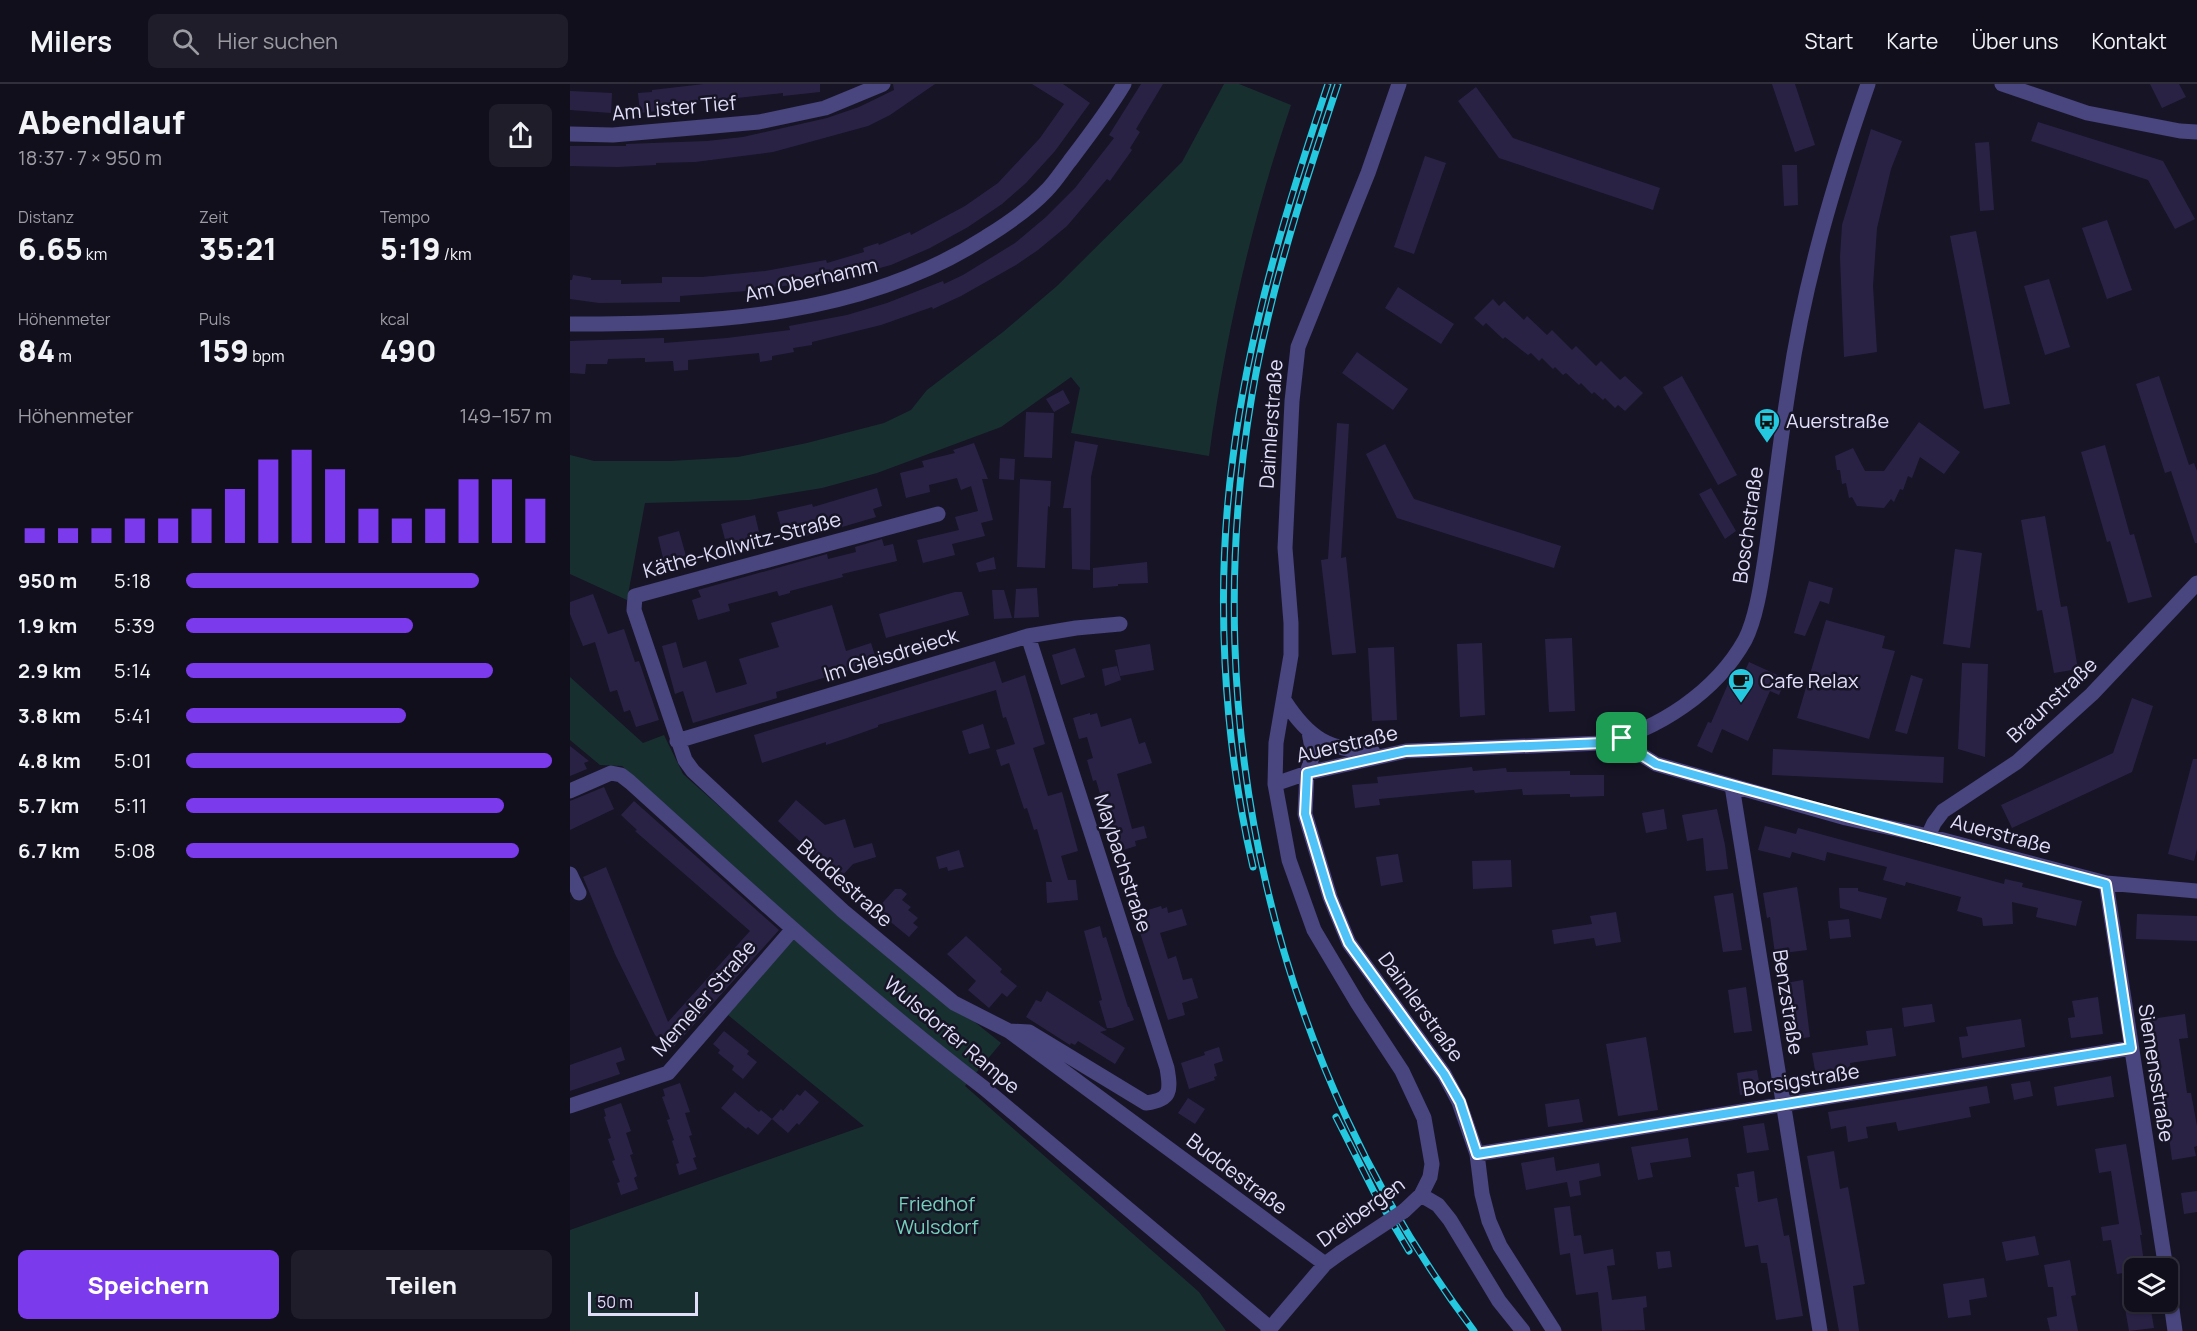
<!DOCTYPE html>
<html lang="de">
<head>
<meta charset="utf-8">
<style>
  body { margin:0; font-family:Manrope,sans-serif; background:#1e1d29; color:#f1f3f6; height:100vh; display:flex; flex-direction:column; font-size:22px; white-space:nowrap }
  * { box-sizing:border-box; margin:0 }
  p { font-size:20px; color:#9c9ca3 }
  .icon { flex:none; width:33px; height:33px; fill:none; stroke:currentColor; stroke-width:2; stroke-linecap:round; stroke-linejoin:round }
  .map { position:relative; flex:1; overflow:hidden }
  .panel { display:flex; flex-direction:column; background:#110f1c; width:570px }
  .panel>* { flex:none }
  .buttons { position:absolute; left:1554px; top:1174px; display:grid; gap:12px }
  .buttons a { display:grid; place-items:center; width:54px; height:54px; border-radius:9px; background:#110f1c; box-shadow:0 2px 4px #0004,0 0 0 2px #302f3b; font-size:30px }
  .scale { position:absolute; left:18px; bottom:15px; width:110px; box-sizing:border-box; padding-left:6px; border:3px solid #e1defa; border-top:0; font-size:16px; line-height:21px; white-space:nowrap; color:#e1defa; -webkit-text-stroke:4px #171426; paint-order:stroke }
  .pin { position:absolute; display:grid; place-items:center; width:51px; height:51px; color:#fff; margin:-26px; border-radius:12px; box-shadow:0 3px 9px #0006 }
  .round { display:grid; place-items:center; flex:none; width:63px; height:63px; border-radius:9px; background:#1e1d29 }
  .headline { display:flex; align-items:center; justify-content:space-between; height:102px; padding:0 18px }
  h1 { font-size:33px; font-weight:800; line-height:45px }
  .figures { display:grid; grid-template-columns:repeat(3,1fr); gap:9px; height:102px; padding:6px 18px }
  .figures div { display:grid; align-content:center }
  .figures b { font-size:30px; font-weight:800 }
  .figures small { font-size:16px; font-weight:400 }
  .figures p { font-size:16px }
  .chart { height:168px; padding:12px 18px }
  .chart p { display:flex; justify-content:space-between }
  .chart svg { width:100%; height:108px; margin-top:6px; stroke:#7c3aed; stroke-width:6 }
  .primary-button { display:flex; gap:12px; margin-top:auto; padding:12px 18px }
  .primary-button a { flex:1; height:69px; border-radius:9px; background:#7c3aed; color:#fff; font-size:24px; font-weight:800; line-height:69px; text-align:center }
  .primary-button a+a { background:#1e1d29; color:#f1f3f6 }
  ul { padding:0 18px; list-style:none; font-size:20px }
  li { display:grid; grid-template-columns:96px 72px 1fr; align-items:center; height:45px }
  li i { height:15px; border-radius:8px; background:#7c3aed }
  header { display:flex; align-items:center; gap:36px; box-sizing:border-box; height:84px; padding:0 30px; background:#110f1c; border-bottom:2px solid #302f3b }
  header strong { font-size:28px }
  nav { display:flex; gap:33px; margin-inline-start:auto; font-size:21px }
  .search { width:420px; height:54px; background:#1e1d29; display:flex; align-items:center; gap:15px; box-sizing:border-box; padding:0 21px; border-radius:9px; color:#9c9ca3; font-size:22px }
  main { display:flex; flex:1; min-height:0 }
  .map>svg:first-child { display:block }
  .green { fill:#17302f }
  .building { fill:#2a2245 }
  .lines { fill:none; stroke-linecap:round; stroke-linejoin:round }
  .minor { stroke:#48457f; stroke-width:15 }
  .rail-casing { stroke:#24c9e0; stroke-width:7 }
  .rail { stroke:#171426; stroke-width:4.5; stroke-dasharray:14; stroke-linecap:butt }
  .minor-bridge { stroke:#48457f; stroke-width:15 }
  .route-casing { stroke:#fff; stroke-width:12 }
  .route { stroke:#4fc3f7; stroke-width:8 }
  .labels { text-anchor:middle; stroke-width:5; stroke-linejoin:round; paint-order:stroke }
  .street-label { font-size:20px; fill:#e1defa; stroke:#171426 }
  .poi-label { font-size:20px; fill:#e1defa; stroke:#171426; text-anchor:start }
  .park-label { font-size:20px; fill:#73d1bb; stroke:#171426 }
</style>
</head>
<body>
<header>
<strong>Milers</strong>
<div class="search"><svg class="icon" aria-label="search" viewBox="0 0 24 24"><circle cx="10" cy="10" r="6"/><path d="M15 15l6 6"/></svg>Hier suchen</div>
<nav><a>Start</a><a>Karte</a><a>Über uns</a><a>Kontakt</a></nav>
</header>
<main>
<section class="panel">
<div class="headline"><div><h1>Abendlauf</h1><p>18:37 · 7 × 950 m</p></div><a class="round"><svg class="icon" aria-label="share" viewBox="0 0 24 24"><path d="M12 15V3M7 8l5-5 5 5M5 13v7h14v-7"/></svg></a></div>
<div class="figures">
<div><p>Distanz</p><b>6.65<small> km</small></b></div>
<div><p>Zeit</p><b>35:21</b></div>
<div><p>Tempo</p><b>5:19<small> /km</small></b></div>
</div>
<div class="figures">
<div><p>Höhenmeter</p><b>84<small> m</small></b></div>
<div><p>Puls</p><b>159<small> bpm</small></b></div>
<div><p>kcal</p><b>490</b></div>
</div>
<div class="chart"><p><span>Höhenmeter</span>149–157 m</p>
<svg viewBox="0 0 160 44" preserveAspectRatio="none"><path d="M5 44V38M15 44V38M25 44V38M35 44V34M45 44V34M55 44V30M65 44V22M75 44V10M85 44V6M95 44V14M105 44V30M115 44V34M125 44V30M135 44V18M145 44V18M155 44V26"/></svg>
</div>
<ul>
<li><b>950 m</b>5:18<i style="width:80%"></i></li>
<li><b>1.9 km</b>5:39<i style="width:62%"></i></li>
<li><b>2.9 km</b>5:14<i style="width:84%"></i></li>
<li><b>3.8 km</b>5:41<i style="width:60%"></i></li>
<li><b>4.8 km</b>5:01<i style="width:100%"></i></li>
<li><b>5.7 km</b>5:11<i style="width:87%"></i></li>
<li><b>6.7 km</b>5:08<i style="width:91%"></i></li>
</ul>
<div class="primary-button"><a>Speichern</a><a>Teilen</a></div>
</section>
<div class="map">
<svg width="1627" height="1247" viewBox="0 0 1627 1247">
  <rect width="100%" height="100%" fill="#171426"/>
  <path class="green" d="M654 0H669L721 21C682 135 655 253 639 372L501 349 510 304 501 293 431 343 307 389 252 404 179 416 75 419 57 516 0 490V371L24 377H101L168 373 237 359 314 339 341 326 357 306 433 248 487 202 612 78Z
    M0 593 73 659 94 651 113 690 272 832 431 959 395 1002 629 1208 656 1247H0V1146L294 1042 158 931 231 845 52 682 30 681 0 656Z"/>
  <path class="building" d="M134 0H250V8L213 12V9L86 23 87 27 70 29 68 9 82 8V6Z
    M323 0H365L320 31 298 42 203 68 125 78 86 79V81L48 83 0 82V62H56V60L137 57 173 53 257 34 289 23 324 6Z
    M462 0H493L520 19 485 67 456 99 432 120 398 143 360 164 321 181 243 202 242 198 177 207 110 212V218L29 219 0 215V196H2L3 191 21 194V196H51V200L92 199V193H132L195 187 256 176 257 179 294 168 293 164 308 159 309 161 340 148 341 151 395 122 428 99 470 54 494 20Z
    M571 0H593L566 45 570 48 560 64 562 66 540 97 537 95 497 142 468 166 446 181 391 212 363 225 362 223 311 241 242 258V261L223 264 224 268 202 272V276L190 278 189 269 118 276V286L104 287 103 277 75 278V274L38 275 37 280H16L15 290 0 289V257L94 254V259L157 254 220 246 219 242 277 231 317 219 373 197 374 200 393 191 445 159 476 133 505 104 544 54 539 51Z
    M1202 0H1225L1245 61 1225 68Z
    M1580 0H1609L1616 13 1592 24Z
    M906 3 943 54 1090 104 1083 126 929 74 888 17Z
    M0 7 42 9 41 29 0 26Z
    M1468 38 1593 77 1625 135 1605 145 1578 96 1461 57Z
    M1301 45 1332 57 1321 85 1307 144 1303 202 1307 268 1274 273 1270 173 1272 141Z
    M1419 58 1424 126 1410 127 1405 59Z
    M855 72 876 79 844 170 824 163Z
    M1212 81H1227L1228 121 1214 122Z
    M1537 136 1562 206 1537 215 1512 144Z
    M1406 147 1440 320 1414 325 1380 152Z
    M1479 195 1500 263 1475 271 1454 202Z
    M828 203 884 240 871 260 815 224Z
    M923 215 929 222 934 217 954 236 957 232 977 251 982 246 1002 266 1006 262 1026 282 1031 277 1050 296 1055 292 1073 309 1055 327 1048 321 1045 324 1035 314 1033 316 1024 308 1022 310 1011 299 1009 301 996 289 993 291 985 283 983 285 972 274 969 277 961 269 958 271 935 253 933 255 916 239 913 242 904 234Z
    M787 268 838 305 823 326 772 289Z
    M1112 292 1167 391 1148 401 1093 303Z
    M1589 292 1619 381 1624 379 1627 387V459H1625L1601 387 1595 389 1566 300Z
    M493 306 500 319 484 328 476 315Z
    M456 328 484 329 482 374 454 373Z
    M1349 338 1390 368 1374 390 1350 373 1342 394 1338 392 1333 406 1330 405 1324 418 1321 415 1314 424 1287 422 1282 413 1279 414 1276 399 1272 400 1270 386H1267L1265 372 1283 364 1295 387H1314Z
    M767 339 779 340 771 474 776 473 786 569 762 571 751 476 758 475Z
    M505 357 528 361 521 393 520 486 502 485 501 424H493Z
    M404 359 418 395H412L423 436 411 439 415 452 382 460 385 471 353 479 347 456 389 446 385 433 408 427 401 402 391 406 387 394 359 401 360 408 336 414 330 389 354 383 352 377 385 369 383 366Z
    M815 360 844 415 991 462 984 484 827 434 796 370Z
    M1535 361 1560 451 1564 450 1582 513 1558 519 1540 457 1537 458 1511 368Z
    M430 374 445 375 444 396 429 395Z
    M450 395 481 397 480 423 478 422 475 484 447 483Z
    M307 404 312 422 303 425 306 433 272 443 271 437 248 443 249 449 215 457 207 428 242 420 243 423Z
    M1141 404 1166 447 1155 455 1129 410Z
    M185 431 189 448 182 450 185 460 158 467 151 440Z
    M1475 432 1491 523 1497 522 1508 585 1484 589 1472 526 1467 527 1451 436Z
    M109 447 116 472 94 478 88 453Z
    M312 455 314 462 323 460 327 477 272 490 273 493 220 507V509L209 512 207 507 158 520 160 527 128 536 122 516 131 513 128 506 257 470 258 475 286 468 285 463Z
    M1385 465 1412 469 1400 564 1373 560Z
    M424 473 426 485 409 488 406 479Z
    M577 478 578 499 548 500V502L523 504V484Z
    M1239 497 1263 504 1259 520 1250 517 1235 552 1224 549Z
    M467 504 469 533 444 534 446 505Z
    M422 506H434L442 534 424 535Z
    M385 508H392L399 531 316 554 309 530Z
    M23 510 38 550 54 545 65 578 69 577 89 636 66 643 60 626 54 628 47 606 40 608 25 558 13 562 0 530V518Z
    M262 521 276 567 301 559 307 578 206 608 207 614 123 639 113 607 105 610 92 562 106 558 113 584 136 577 146 609 177 600 169 575 209 563 201 539Z
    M1256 536 1315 552 1312 564 1325 567 1299 655 1227 634Z
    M1002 554 1005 627 979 628 975 555Z
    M912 559 915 631 890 633 887 560Z
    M580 560 584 586 550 592 545 566Z
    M824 563 827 636 802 637 798 564Z
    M505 564 515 593 491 601 482 571Z
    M425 577 432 599 455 591 475 660 463 664 478 712 492 708 508 767 491 772 498 796H506L508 816 477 819 476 798H482L467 745 464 746 457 724 454 725 439 679 431 682 426 666 445 660 436 633 433 634 426 606 308 641V643L277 654 256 661V658L192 679 184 651Z
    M1179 578 1216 595 1209 611 1200 607 1178 657 1152 645 1142 669 1127 662 1138 638 1141 639 1162 591 1164 589 1172 593Z
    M1392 579 1418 580 1415 673 1388 665Z
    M547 582 551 596 535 602 532 585Z
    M1341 591 1353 595 1337 650 1325 647Z
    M1562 614 1583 622 1562 688 1442 744 1431 721 1543 669Z
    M520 629V631L527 629 531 643 561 634 569 660 575 658 582 679 547 690 562 745 574 742 577 754 565 757 566 762 547 768 526 696 523 697 517 676 523 674 517 653 509 655 503 634Z
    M413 640 420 664 399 670 392 647Z
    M0 662 19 677 14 679 17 685 0 692Z
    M1203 665 1374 673 1373 699 1202 691Z
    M1623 675H1627V765L1624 777 1598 770Z
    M902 683 903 687 936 684 937 688 1000 687V691H1034V712L1000 713V710L953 711 952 705 905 709 904 706 809 715 810 721 785 724 782 701 808 699 807 693Z
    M34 703 44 725 0 746V717Z
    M226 716 255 741 275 735 284 764 302 759 306 773 283 780 271 793 250 773 249 775 208 737Z
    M64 717 209 846 101 966 85 951 45 870 13 793 36 783 98 938 180 847 65 747 67 746 51 731Z
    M1094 725 1097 745 1076 749 1072 729Z
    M1147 725 1155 761 1158 785 1136 787 1133 754 1117 757 1112 731Z
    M1195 742 1226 750 1228 744 1434 800 1435 795 1453 799 1452 803 1512 817 1506 842 1466 833 1468 824 1442 818 1443 840 1413 842 1412 834 1387 827 1391 813 1336 798 1335 802 1313 796 1317 783 1257 768 1255 777 1222 768 1220 774 1188 766Z
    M389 766 394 783 378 787 377 783 369 785 366 773Z
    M828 770 833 798 811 802 806 773Z
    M941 776 942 803 903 805 902 777Z
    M1227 803 1237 866 1205 870 1200 833 1197 834 1193 809Z
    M1269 804H1288V807L1317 814 1311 835 1270 824Z
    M325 805H331L337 810 332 816 341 823 338 826 348 834 343 839 348 843 339 853 306 826Z
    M1163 809 1172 866 1153 868 1144 812Z
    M591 822 592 825 597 823 598 829 612 825 617 841 590 849 598 875 606 872 613 896 622 894 628 914 612 919 615 931 598 936 565 833 569 832 568 829Z
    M1046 828 1051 858 1026 862 1024 854 984 860 982 846 1022 840 1020 832Z
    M1567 830 1627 832V857L1566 855Z
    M1279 835 1281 853 1260 855 1258 837Z
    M530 842 533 854 536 853 558 923H559L564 936 542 944H537L529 917 532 916 514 847Z
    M396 852 432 885 430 888 447 902 437 913 432 909 419 924 398 906 406 897 377 870Z
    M1233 896 1240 953 1220 956 1210 900Z
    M1176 903 1182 947 1164 949 1158 906Z
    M477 907 537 946 530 948 555 964 545 980 508 957 505 961 501 959 500 961 456 933 466 916 471 918Z
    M1528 913 1533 950 1501 954 1498 934 1505 933 1502 917Z
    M1362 920 1365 938 1334 943 1332 924Z
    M1615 930 1618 954 1609 955 1617 1009H1621L1627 1042V1062L1624 1063 1626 1072 1602 1076 1587 959H1584L1581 935Z
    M1451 935 1455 963 1392 974 1389 953 1398 952 1396 943Z
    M1322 944 1326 972 1280 979 1282 991 1262 993V990L1246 992 1242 969 1298 961 1296 947Z
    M154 947 179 967 177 970 187 978 173 995 162 986 164 982 148 969 150 966 143 960Z
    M1076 953 1088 1026 1048 1032 1036 960Z
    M51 963 55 976 46 979 50 990 0 1007V981Z
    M649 963 653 977 644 980 647 992 644 993 645 996 619 1005 611 979 635 971 634 968Z
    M1187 986 1191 1008 1170 1011 1167 989Z
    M1541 992 1544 1013 1487 1022 1484 1003Z
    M1460 997 1463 1012 1444 1016 1441 1000Z
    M110 999 120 1028 115 1029 122 1051 119 1052 126 1073 123 1074 127 1085 109 1091 106 1080 109 1079 102 1057 104 1056 97 1036 100 1035 92 1013 95 1012 93 1005Z
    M1417 1002 1420 1019 1399 1023 1401 1033 1328 1047 1326 1038 1296 1043 1298 1054 1278 1058 1276 1042 1261 1045 1258 1028Z
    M235 1006 249 1018 229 1041 227 1039 218 1049 202 1035 211 1025 213 1027 227 1010 230 1012Z
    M165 1008 189 1028 191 1026 202 1035 188 1051 178 1043 176 1045 151 1024Z
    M618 1014 635 1025 625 1040 608 1029Z
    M1009 1015 1013 1038 978 1043 975 1020Z
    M51 1019 61 1047 56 1049 63 1070 60 1071 67 1092 64 1094 68 1105 51 1111 47 1099 50 1098 42 1077 45 1076 38 1055 41 1054 34 1033 36 1032 34 1025Z
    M1194 1039 1199 1066 1177 1069 1173 1042Z
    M1118 1054 1121 1073 1080 1079 1083 1093 1068 1096 1061 1063Z
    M1556 1060 1572 1151H1570L1575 1185H1564V1187L1547 1190 1541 1156 1533 1157 1531 1143 1549 1140 1541 1087 1529 1089 1525 1065Z
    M1264 1067 1270 1105 1278 1103 1295 1200 1283 1202 1289 1247H1269L1237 1072Z
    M984 1073 986 1087 1029 1079 1031 1092 1009 1097 1011 1111 1000 1113 997 1098 956 1106 951 1079Z
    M1184 1087 1188 1118 1207 1114 1214 1152 1219 1151 1233 1232 1206 1236 1197 1179H1191L1188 1161 1175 1163 1165 1103H1169L1167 1090Z
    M1627 1107V1128L1614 1130 1611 1109Z
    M1000 1122 1004 1152 1011 1151 1014 1170 1043 1165 1045 1181 1037 1182 1042 1216 1076 1212 1077 1223 1073 1224 1075 1246 1032 1247 1028 1208 1006 1211 1000 1169 990 1171 984 1124Z
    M1465 1152 1469 1171 1436 1177 1432 1158Z
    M1100 1167 1102 1183 1088 1185 1086 1168Z
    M1500 1176 1506 1211 1501 1212 1508 1247H1480L1477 1234 1487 1232 1483 1203H1478L1474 1181Z
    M1414 1194 1417 1213 1399 1216 1401 1231 1378 1234 1373 1200Z
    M1580 1220 1584 1244 1559 1247 1555 1224Z"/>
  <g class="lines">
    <path class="minor" d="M829 0 798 89 728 263 722 317 715 464 721 539V571L706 659 705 700 719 776 744 846 788 920 832 987 854 1034 862 1080 860 1093 851 1111 834 1127
      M1432 0 1517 29 1610 47 1627 48
      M0 50 43 51 189 38 255 24 313 0
      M0 240C142 240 293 233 416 153 437 140 459 125 477 106 485 98 492 87 499 78 518 53 538 27 554 0
      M368 430 65 512 64 526 115 676 123 687 273 827 384 919 439 947 755 1180
      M714 616C739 655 759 666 803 668
      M739 648 743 670 737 689 735 730 760 813 779 859 874 990 889 1018 907 1070 912 1110 919 1137 930 1162 984 1247
      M1052 654 1067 668 1086 680 1276 734 1358 752 1536 799 1627 807
      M107 657 458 552 506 544 550 540
      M705 700 737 689 836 667 1032 659C1088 646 1146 608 1175 556 1187 533 1192 493 1196 468 1204 413 1210 357 1219 302 1234 199 1264 98 1298 0
      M1162 702 1250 1247
      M0 707 41 689 51 691 60 698C175 802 290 909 414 1004L700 1244
      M1358 752 1364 739 1373 727 1447 678 1522 610 1627 499
      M0 790 9 809
      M1536 799 1596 1185
      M439 947 459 948 576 1019C601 1016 601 1007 597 984L458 552
      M0 1022 98 989 223 845
      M907 1070 1561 964
      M851 1111 868 1121 880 1136 929 1217 953 1247
      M1598 1197 1605 1247
      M698 1247 755 1180 770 1169"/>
    <g class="rail-casing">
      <path id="rail" d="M768 0C734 102 700 205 682 311 626 640 703 980 904 1247
        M683 783C653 653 645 505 663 373 679 245 717 122 758 0
        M766 1033 804 1108 839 1167"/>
    </g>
    <use href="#rail" class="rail"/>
    <path class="minor-bridge" d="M770 1169 834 1127"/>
  </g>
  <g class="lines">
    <g class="route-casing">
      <path id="route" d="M1052 654 1067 668 1086 680C1235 723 1386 760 1536 800L1561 964 907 1070 890 1018 874 990 779 859 760 813 735 730 737 689 836 667 1032 659Z"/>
    </g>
    <use href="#route" class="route"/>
  </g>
  <defs>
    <g id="bus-pin" transform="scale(1.35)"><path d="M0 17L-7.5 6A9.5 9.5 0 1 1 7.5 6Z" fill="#24c9e0" stroke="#171426"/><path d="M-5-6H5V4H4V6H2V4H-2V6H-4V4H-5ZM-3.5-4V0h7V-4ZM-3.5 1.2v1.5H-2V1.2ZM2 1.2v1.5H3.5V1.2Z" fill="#111"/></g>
    <g id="cafe-pin" transform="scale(1.35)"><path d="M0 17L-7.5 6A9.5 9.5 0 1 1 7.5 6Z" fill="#24c9e0" stroke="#171426"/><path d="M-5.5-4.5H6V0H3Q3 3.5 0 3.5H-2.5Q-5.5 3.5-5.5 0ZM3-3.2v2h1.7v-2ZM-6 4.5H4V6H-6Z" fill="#111"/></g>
  </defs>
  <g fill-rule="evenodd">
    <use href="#bus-pin" x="1197" y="337"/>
    <use href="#cafe-pin" x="1171" y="597"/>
  </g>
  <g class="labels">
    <g class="street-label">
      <text transform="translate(104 24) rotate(-5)" y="7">Am Lister Tief</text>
      <text transform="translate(241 196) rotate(-13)" y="7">Am Oberhamm</text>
      <text transform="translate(701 340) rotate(-86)" y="7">Daimlerstraße</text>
      <text transform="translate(1178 441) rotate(-82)" y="7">Boschstraße</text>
      <text transform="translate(172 461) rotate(-15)" y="7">Käthe-Kollwitz-Straße</text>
      <text transform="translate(321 571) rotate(-17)" y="7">Im Gleisdreieck</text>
      <text transform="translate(1482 616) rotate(-43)" y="7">Braunstraße</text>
      <text transform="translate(777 660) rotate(-13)" y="7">Auerstraße</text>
      <text transform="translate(1431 750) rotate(15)" y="7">Auerstraße</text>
      <text transform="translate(553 779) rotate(72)" y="7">Maybachstraße</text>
      <text transform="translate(275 799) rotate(42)" y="7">Buddestraße</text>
      <text transform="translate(134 914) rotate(-49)" y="7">Memeler Straße</text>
      <text transform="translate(1218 918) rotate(81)" y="7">Benzstraße</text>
      <text transform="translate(851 923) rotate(54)" y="7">Daimlerstraße</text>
      <text transform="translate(382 951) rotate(40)" y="7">Wulsdorfer Rampe</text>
      <text transform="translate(1586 989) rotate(81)" y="7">Siemensstraße</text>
      <text transform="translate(1231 996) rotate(-9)" y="7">Borsigstraße</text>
      <text transform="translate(667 1090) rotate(37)" y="7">Buddestraße</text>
      <text transform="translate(791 1128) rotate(-36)" y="7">Dreibergen</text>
    </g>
    <g class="poi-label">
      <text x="1216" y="344">Auerstraße</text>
      <text x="1190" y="604">Cafe Relax</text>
    </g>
    <g class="park-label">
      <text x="367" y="1127">Friedhof<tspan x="367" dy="23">Wulsdorf</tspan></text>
    </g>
  </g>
</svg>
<div class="buttons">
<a><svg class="icon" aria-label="layers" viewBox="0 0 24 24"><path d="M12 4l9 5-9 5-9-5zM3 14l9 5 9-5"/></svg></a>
</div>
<div class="scale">50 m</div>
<div class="pin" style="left:1052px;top:654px;background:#1e9e55"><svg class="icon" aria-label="arrive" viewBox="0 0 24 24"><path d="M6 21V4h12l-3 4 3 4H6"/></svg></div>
</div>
</main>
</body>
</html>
